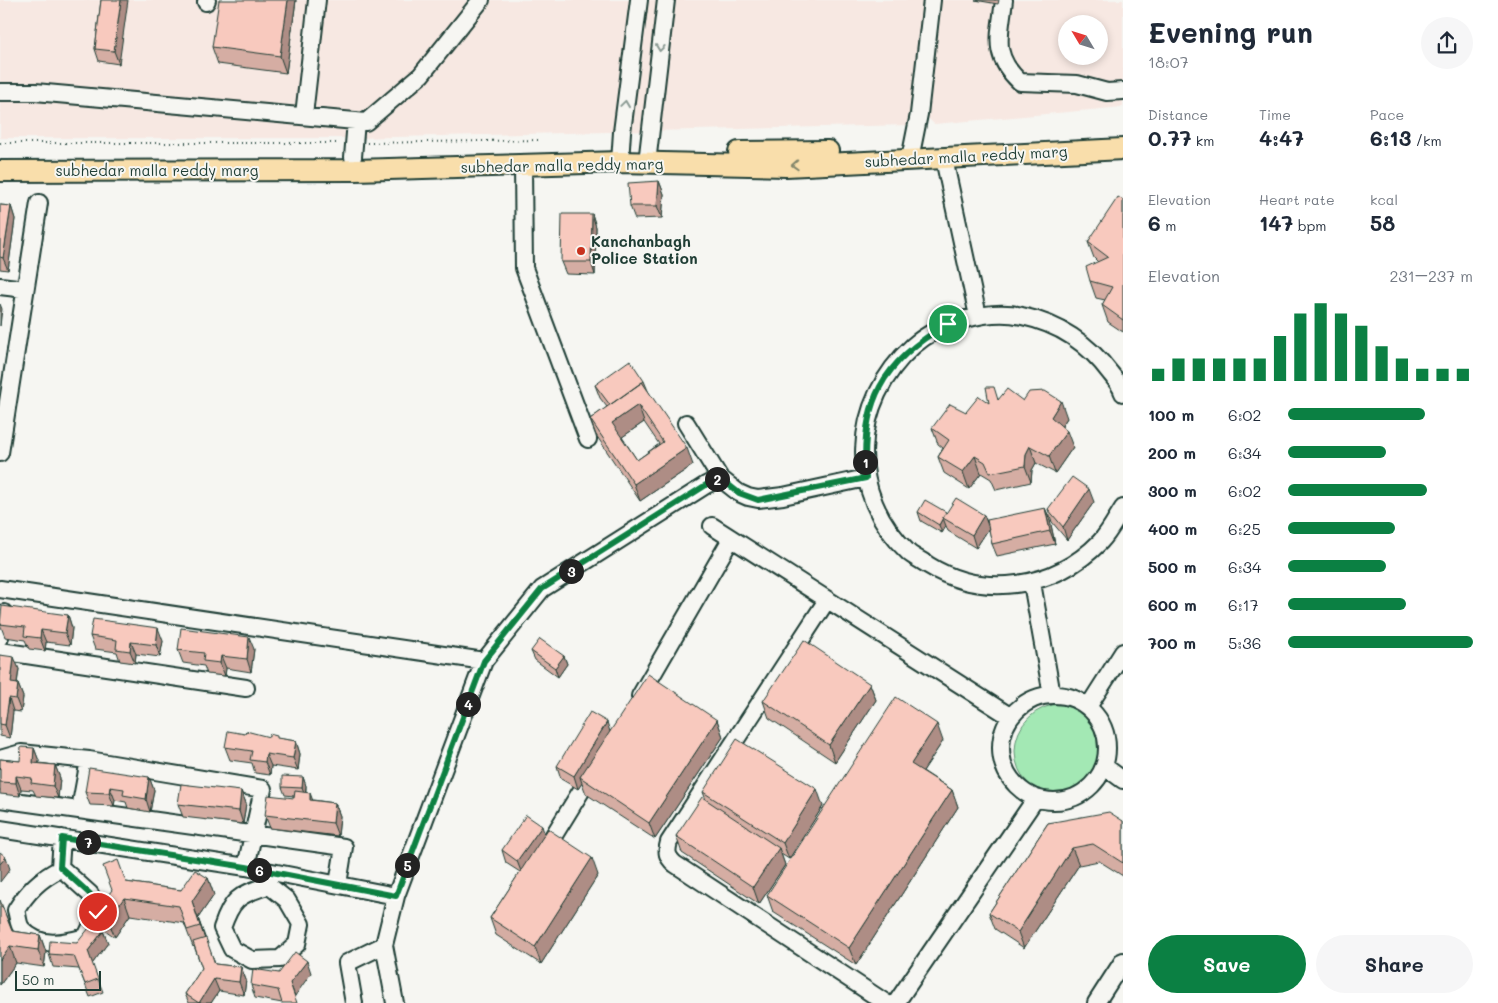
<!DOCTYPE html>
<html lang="en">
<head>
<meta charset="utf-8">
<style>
  body { margin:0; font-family:Mali,sans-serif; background:#f6f6f7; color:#1f2937; height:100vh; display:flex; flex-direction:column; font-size:19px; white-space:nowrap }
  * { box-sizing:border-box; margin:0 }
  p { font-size:16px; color:#747a83 }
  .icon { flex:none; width:28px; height:28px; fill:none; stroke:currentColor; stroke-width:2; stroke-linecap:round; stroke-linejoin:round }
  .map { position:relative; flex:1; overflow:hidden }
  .details { display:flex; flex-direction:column; background:#fff; width:375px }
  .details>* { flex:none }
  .needle { width:32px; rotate:308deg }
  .controls { position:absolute; left:1058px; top:15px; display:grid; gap:10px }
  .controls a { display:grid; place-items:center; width:50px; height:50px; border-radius:50%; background:#fff; box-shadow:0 2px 8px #0003; font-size:25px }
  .scale { position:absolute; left:15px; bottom:12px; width:86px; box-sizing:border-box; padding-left:5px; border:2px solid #1f3d34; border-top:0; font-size:14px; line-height:18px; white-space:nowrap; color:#1f3d34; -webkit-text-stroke:4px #f6f6f2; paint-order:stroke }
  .pin { position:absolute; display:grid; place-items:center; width:42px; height:42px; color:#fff; margin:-21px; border:2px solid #fff; border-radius:50%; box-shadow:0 1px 5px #0007 }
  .km { position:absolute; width:25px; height:25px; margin:-12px; border-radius:50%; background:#222; color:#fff; font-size:14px; line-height:25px; text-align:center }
  .round { display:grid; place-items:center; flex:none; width:52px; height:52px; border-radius:26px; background:#f6f6f7 }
  .overview { display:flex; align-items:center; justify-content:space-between; height:85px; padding:0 25px }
  h1 { font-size:28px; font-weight:800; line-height:38px }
  .figures { display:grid; grid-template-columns:repeat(3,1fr); gap:8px; height:85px; padding:5px 25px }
  .figures div { display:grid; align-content:center }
  .figures b { font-size:21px; font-weight:800 }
  .figures small { font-size:14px; font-weight:400 }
  .figures p { font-size:14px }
  .chart { height:140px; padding:10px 25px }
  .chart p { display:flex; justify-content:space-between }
  .chart svg { width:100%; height:90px; margin-top:5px; stroke:#0b8043; stroke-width:6 }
  .action { display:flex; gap:10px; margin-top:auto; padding:10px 25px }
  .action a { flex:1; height:58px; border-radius:30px; background:#0b8043; color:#fff; font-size:20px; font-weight:800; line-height:58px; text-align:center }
  .action a+a { background:#f6f6f7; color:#1f2937 }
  ul { padding:0 25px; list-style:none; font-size:16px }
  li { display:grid; grid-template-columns:80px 60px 1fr; align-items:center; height:38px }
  li i { height:12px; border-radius:6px; background:#0b8043 }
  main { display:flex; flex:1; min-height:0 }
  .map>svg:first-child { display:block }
  .built { fill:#f7e8e2; fill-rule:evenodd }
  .green { fill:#a3e8b4; stroke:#619274 }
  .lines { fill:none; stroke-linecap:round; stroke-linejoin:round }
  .minor-casing { stroke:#1f3d34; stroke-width:20 }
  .major-casing { stroke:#1f3d34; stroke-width:24 }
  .path { stroke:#1f3d34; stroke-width:2; stroke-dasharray:1 4; stroke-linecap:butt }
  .minor { stroke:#f6f6f2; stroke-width:16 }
  .major { stroke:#f9deab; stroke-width:20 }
  .wall { fill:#d5ada3; stroke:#1f3d34; fill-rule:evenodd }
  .shaded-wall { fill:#ae8d85; stroke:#1f3d34 }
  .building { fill:#f8c9be; stroke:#1f3d34; fill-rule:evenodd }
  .oneway { stroke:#8a9a93 }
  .oneway2 { stroke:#81856a }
  .route-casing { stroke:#fff; stroke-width:10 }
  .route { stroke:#0b8043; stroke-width:6 }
  .poi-dot { fill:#c8321e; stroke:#f6f6f2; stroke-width:2 }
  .labels { text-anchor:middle; stroke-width:4; stroke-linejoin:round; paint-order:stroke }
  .street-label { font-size:15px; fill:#1f3d34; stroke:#f6f6f2 }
  .poi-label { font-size:15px; font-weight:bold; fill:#1f3d34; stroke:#f6f6f2; text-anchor:start }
</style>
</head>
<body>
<main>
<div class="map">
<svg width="1123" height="1003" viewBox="0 0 1123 1003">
  <rect width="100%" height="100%" fill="#f6f6f2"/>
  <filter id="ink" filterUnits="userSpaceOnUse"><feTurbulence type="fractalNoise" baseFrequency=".02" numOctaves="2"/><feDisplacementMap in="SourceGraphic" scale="10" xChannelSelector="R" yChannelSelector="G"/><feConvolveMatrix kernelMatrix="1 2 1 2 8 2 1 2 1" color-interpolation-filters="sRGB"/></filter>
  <g filter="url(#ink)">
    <path class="built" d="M0 0H1123V107L934 124 924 114 910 125 351 138H0ZM1066 24H1099V56H1066Z"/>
    <path class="green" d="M1015 751a47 47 0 1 1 94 0a47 47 0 1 1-94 0Z"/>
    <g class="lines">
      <g class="minor-casing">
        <path id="minor" d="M1004 0C1000 36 991 55 1020 82L1077 84 1107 92 1123 91
          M206 2 207 0
          M0 92H35L366 122 421 75 481 0
          M304 115 317 0
          M353 157 356 121
          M910 159 919 114 932 0
          M944 159 978 316
          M620 162 622 132 639 0
          M647 163 666 0
          M523 166 524 268 588 439
          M0 286 25 289
          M1123 393C1121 386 1116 380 1111 374 1088 343 1060 324 1022 316 988 308 939 323 913 346 851 402 846 494 909 553 914 557 922 561 928 565 983 599 1054 589 1100 542 1109 533 1116 519 1123 508
          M686 423 720 478 739 493 748 497 758 499 783 496 866 478
          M0 453 39 203
          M712 526 1011 717
          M1032 583 1052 695
          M0 589 484 661 396 896 384 945 347 963 354 1003
          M827 600 669 842C666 852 667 857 675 864L886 1003
          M0 637 4 613
          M0 651 246 688
          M484 661 542 589 706 485 720 478
          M1001 748a53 53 0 1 1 106 0a53 53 0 1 1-106 0Z
          M640 696 731 539
          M1088 707 1123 652
          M0 759 21 753 89 760
          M1104 766 1123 780
          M0 799 344 847 338 884
          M80 809 89 760 263 789 246 867
          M0 829 246 867 396 896
          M543 853 594 770
          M60 867 90 894 98 912 86 937C64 943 40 949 22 929 18 925 18 916 16 910 28 891 40 879 60 869V867L62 838
          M267 871V886C238 895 232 899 222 928L232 949 252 960 280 959 297 944 301 924 287 900 267 884
          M384 945 395 1003
          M896 1003 1036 798
          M1096 1003 1123 961"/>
      </g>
      <g class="major-casing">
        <path id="major" d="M739 152 828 151
          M0 171 355 170 620 162 786 166 1123 149"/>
      </g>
      <path class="path" d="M0 143H340
        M367 143 540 140"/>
      <use href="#minor" class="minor"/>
      <use href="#major" class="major"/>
    </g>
    <path class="wall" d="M101 0 119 64 99 61 95 49Z
      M296 0 286 73 218 64 212 47Z
      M975 0H999L998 4Z
      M659 181 664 194 662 218 635 219 630 206Z
      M1123 200V332L1108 322 1102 305 1105 300 1096 298 1090 281 1098 262 1094 258 1088 242Z
      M0 205 11 206 15 219 8 270 0 269Z
      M592 214 596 227 595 275 566 274 561 262Z
      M595 385 648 391 693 465 640 501 596 435 590 419 607 407 600 398ZM644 422 659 444 637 460 622 437Z
      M999 399 1023 401 1067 418 1062 426 1073 447 1055 473 1036 463 1032 470 1031 482 996 490 991 479 981 473 969 489 944 473 938 457 943 448 938 444 932 428 966 412Z
      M1094 502 1067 540 1052 522 1048 509Z
      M1045 508 1050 520 1055 544 997 556 992 544 989 528 976 548 948 531 946 526 942 533 921 521 918 512 946 513 984 515 989 527Z
      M68 615 72 628 70 645 46 642 45 651 29 649 25 640 5 637 0 624Z
      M90 636 163 641 160 657 136 654 135 663 120 661 117 652 95 649Z
      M254 649 251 672 226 668 225 676 207 674 204 666 183 663 178 650Z
      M531 651 564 656 567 664 558 677 535 660Z
      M0 655 19 669 17 684H18L23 697 21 712 13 711 10 738 0 736Z
      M870 684 876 700 835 762 769 718 763 701Z
      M717 720 723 737 655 839 586 794 582 783 578 789 561 779 557 766 610 731Z
      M269 737 296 741 300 754 298 770 271 766 270 775 255 773 252 763 230 760 225 747Z
      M943 741 923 771 952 790 958 807 856 965 773 912 767 895Z
      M34 748 39 761V763L55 765 60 778 58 798 36 796 33 790 21 789 20 796 0 794V759L20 761Z
      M149 777 154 790 150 812 128 808 126 802 115 800 114 806 90 805 85 792Z
      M303 777 306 786V793L313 800 335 803 340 816 338 836 270 828 265 815 294 798V796L285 795 282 787Z
      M241 791 246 803 243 824 183 817 178 804Z
      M703 792 823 806 789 859 781 854 785 865 759 904 682 853 676 836 706 800Z
      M1123 821V876L1099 861 1079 865 1024 948 995 929 989 913 1048 823Z
      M545 834 598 875 541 964 496 935 490 918 520 872 506 863 502 850Z
      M208 878 214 895 198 918 215 964 241 967 246 980 244 995 219 991 211 1003H189L185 994 202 968 194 946 193 947 184 923 130 915 115 937 102 928 96 911 126 882 181 890Z
      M0 900 12 931 40 935 46 952 44 967 16 963 0 985Z
      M103 931 108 943 92 964 103 992 90 997 79 969 53 967 49 954 77 943Z
      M279 973H311L282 1003 255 998 251 985Z"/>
    <path class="shaded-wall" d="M121 0H128L119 64 114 51Z
      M288 0H296L286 73 280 56Z
      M659 181 664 194 662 218 657 206Z
      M11 206 15 219 8 270 3 258Z
      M592 214 596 227 595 275 591 262Z
      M0 304 2 309 0 326Z
      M644 381 649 393 610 405Z
      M1061 401 1067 418 1057 433 1051 417Z
      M638 405 644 422 618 440 612 423Z
      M1067 431 1073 447 1055 473 1049 456Z
      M1030 446 1036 463 1032 470 1031 482 1025 466 1026 454Z
      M687 448 693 465 640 501 634 484Z
      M975 456 981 473 969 489 963 472Z
      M1089 489 1094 502 1067 540 1063 527Z
      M1045 508 1050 520 1055 544 1050 531Z
      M946 512 943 518 946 526 942 533 939 525Z
      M984 515 989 528 976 548 972 535Z
      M68 615 72 628 70 645 65 633Z
      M158 628 163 641 160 657 156 645Z
      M41 630 46 642 45 651 40 638Z
      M249 637 254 649 251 672 247 659Z
      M131 642 136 654 135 663 130 651Z
      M221 656 226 668 225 676 220 663Z
      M564 656 567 664 558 677 555 668Z
      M14 657 19 669 15 696 11 683Z
      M18 684 23 697 21 712 16 699Z
      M870 684 876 700 835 762 829 745Z
      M9 698 13 711 10 738 5 725Z
      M717 720 723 737 655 839 649 823Z
      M607 722 611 735 580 777 582 783 578 789 574 776Z
      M937 724 943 741 917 780 911 764Z
      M296 741 300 754 298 770 293 758Z
      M34 748 39 761 37 775 33 763Z
      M266 754 271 766 270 775 265 762Z
      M55 765 60 778 58 798 53 786Z
      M16 776 21 789 20 796 16 783Z
      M149 777 154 790 150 812 146 799Z
      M303 777 306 786 305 796 302 788Z
      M110 787 115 800 114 806 109 793Z
      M817 789 823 806 789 859 783 843Z
      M952 790 958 807 856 965 849 948Z
      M241 791 246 803 243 824 239 811Z
      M310 793 315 806 310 800Z
      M335 803 340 816 338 836 333 823Z
      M542 826 546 839 522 874 517 861Z
      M779 848 785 865 759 904 753 887Z
      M1072 848 1079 865 1024 948 1018 932Z
      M6 857 10 869 0 882V864Z
      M592 858 598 875 541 964 535 947Z
      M208 878 214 895 198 918 206 942 192 901Z
      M124 898 130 915 115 937 108 920Z
      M103 931 108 943 92 964 88 951Z
      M40 935 46 952 44 967 38 950Z
      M10 946 16 963 0 985V960Z
      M307 961 311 973 295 996 290 983Z
      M241 967 246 980 244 995 239 982Z
      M214 979 219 991 211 1003H199Z"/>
    <path class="building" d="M101 0H121L114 51 95 49Z
      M219 0H288L280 56 212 47Z
      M659 181 657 206H630L628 183Z
      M1118 197 1123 200V320L1102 305 1112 287 1090 281 1086 267 1108 257 1088 242Z
      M0 205 11 206 3 258 0 257Z
      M562 214H592L591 262H561Z
      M630 360 644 381 610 405 595 385Z
      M642 382 687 448 634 484 590 419ZM638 405 663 442 637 460 612 423Z
      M986 387H994L998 400 1007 389 1023 401 1029 392 1045 391 1061 401 1051 417 1067 431 1049 456 1030 446 1026 454 1025 466 990 473 985 462 975 456 963 472 938 457 949 440 932 428 950 404 966 412 979 396 989 403Z
      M1072 477 1089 489 1063 527 1048 509Z
      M956 498 984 515 972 535 943 518Z
      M925 500 946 512 939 525 918 512Z
      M1045 508 1050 531 992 544 987 520Z
      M2 606 68 615 65 633 41 630 40 638 24 636 25 627 0 624Z
      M93 619 158 628 156 645 131 642 130 651 116 649 117 640 90 636Z
      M181 628 249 637 247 659 221 656 220 663 203 661 204 653 178 650Z
      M540 639 564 656 555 668 531 651Z
      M804 640 870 684 829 745 763 701Z
      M0 655 14 657 11 683 18 684 16 699 9 698 5 725 0 724Z
      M648 674 717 720 649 823 580 777Z
      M896 697 937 724 911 764 952 790 849 948 767 895Z
      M590 712 607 722 574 776 557 766Z
      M228 731 245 734 246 731 269 737V734L277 736V738L296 741 293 758 266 754 265 762 250 760 252 751 225 747Z
      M737 739 817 789 783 843 703 792Z
      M21 747 34 748 33 763 55 765 53 786 31 783 32 778 16 776V783L0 782V759L20 761Z
      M89 768 149 777 146 799 123 795 124 789 110 787 109 793 85 792Z
      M282 776 303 777 302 788 282 787Z
      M181 784 241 791 239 811 178 804Z
      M295 791 310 793V800L335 803 333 823 265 815 268 795 294 798Z
      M702 797 779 848 753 887 676 836Z
      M1109 812 1123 821V863L1093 844 1072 848 1018 932 989 913 1048 823Z
      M526 815 542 826 517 861 502 850Z
      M548 829 592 858 535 947 490 918Z
      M0 852 6 857 0 864Z
      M118 860 126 882 181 890 195 870 208 878 192 901 200 926 187 930 179 906 124 898 108 920 96 911 112 890 103 866Z
      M2 906 12 931 40 935 38 950 10 946 0 960V907Z
      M93 923 103 931 88 951 98 979 85 984 74 956 49 954 50 941 77 943Z
      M206 938 215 964 241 967 239 982 214 979 199 1003 185 994 202 968 193 942Z
      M295 952 307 961 290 983 297 1003H282L278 990 251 985 253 969 279 973Z"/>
    <defs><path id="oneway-chevron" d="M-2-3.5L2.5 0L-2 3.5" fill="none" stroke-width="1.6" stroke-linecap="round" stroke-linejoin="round" transform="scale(1.25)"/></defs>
    <g class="oneway">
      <use href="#oneway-chevron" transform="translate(660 48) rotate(97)"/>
      <use href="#oneway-chevron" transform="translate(625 104) rotate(-82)"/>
    </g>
    <use class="oneway2" href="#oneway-chevron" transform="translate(795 165) rotate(177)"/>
  </g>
  <g class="lines" filter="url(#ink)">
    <g class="route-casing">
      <path id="route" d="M98 912 90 894 60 867 62 838 246 867 396 896 484 661 542 589 706 485 720 478 739 493 758 500 866 478C860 403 882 361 948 324"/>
    </g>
    <use href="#route" class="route"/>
  </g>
  <circle class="poi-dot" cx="581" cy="251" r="5"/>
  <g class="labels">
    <g class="street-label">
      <text transform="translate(966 157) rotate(-3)" y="5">subhedar malla reddy marg</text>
      <text transform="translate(562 166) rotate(-1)" y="5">subhedar malla reddy marg</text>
      <text x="157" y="176">subhedar malla reddy marg</text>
    </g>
    <g class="poi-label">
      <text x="591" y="247">Kanchanbagh<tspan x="591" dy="17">Police Station</tspan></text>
    </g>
  </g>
</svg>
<div class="controls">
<a><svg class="needle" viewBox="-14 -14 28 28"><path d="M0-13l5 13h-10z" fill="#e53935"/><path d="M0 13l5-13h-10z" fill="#747a83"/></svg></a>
</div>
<div class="scale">50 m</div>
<div class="pin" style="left:948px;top:324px;background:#1e9e55"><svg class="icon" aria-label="arrive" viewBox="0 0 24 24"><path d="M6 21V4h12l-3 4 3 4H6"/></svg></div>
<div class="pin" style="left:98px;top:912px;background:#d93025"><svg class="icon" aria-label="check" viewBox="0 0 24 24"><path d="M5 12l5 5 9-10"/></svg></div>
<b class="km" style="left:865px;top:462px">1</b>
<b class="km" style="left:717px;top:479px">2</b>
<b class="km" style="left:571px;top:571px">3</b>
<b class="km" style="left:468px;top:704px">4</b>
<b class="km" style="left:407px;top:865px">5</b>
<b class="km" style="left:259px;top:870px">6</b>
<b class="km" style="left:88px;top:842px">7</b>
</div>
<section class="details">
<div class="overview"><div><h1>Evening run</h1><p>18:07</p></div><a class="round"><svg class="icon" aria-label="share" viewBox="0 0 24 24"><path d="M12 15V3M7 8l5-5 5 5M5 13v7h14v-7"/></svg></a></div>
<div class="figures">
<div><p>Distance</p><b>0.77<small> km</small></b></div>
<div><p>Time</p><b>4:47</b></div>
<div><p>Pace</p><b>6:13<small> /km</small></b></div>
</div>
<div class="figures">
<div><p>Elevation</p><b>6<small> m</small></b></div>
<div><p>Heart rate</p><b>147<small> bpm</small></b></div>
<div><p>kcal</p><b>58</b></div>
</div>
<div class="chart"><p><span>Elevation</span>231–237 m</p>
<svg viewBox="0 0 160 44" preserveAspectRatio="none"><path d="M5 44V38M15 44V33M25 44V33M35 44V33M45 44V33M55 44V33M65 44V22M75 44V11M85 44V6M95 44V11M105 44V17M115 44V27M125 44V33M135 44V38M145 44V38M155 44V38"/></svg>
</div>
<ul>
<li><b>100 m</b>6:02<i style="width:74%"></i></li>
<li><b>200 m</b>6:34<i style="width:53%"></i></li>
<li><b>300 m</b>6:02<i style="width:75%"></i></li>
<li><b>400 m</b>6:25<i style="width:58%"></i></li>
<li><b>500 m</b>6:34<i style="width:53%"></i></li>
<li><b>600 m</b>6:17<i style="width:64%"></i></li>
<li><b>700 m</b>5:36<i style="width:100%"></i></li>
</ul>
<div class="action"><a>Save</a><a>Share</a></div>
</section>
</main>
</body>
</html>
